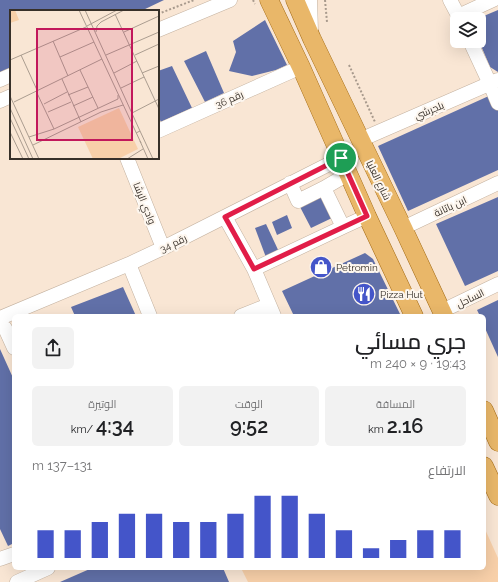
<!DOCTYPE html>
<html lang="ar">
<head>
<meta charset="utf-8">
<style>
  body { margin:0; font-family:Raleway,Cairo,sans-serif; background:#f2f2f2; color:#202124; direction:rtl; height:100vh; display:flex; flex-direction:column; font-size:15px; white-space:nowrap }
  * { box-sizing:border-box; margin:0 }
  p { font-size:13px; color:#757577 }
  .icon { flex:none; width:22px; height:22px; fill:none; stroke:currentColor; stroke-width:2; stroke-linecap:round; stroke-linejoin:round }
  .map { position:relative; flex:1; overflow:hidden; direction:ltr }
  .drawer { position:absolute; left:12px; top:314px; width:474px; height:256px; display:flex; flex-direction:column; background:#fff; border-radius:6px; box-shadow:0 4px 16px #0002; direction:rtl }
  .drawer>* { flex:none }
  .fabs { position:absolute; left:450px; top:12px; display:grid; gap:8px }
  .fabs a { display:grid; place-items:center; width:36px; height:36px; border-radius:6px; background:#fff; box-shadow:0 4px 16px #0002; font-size:20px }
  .pin { position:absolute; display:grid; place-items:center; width:34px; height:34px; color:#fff; margin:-17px; border:2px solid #fff; border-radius:50%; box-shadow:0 1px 4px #0007 }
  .round { display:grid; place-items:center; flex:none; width:42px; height:42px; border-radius:6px; background:#f2f2f2 }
  .overview { display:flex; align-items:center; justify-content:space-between; height:68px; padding:0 20px }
  h1 { font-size:22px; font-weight:600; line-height:30px }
  .stats { display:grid; grid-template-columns:repeat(3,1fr); gap:6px; height:68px; padding:4px 20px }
  .stats div { display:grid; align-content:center; border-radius:6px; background:#f2f2f2; text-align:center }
  .stats b { font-size:20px; font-weight:600 }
  .stats small { font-size:11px; font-weight:400 }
  .stats p { font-size:11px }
  .chart { height:112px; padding:8px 20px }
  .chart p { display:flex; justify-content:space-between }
  .chart svg { width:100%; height:72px; margin-top:4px; stroke:#4455c9; stroke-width:6 }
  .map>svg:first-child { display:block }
  .green { fill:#f8d0a9 }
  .building { fill:#6170a8 }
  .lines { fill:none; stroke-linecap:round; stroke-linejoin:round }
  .minor-casing { stroke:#c4b2a0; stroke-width:15 }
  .major-casing { stroke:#a26912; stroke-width:19 }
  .path { stroke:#a89a8d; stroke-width:2; stroke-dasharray:2 2; stroke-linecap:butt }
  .minor { stroke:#fff; stroke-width:14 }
  .major { stroke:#e9b769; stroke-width:18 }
  .route-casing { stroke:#fff; stroke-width:8 }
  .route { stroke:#e11d48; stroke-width:5 }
  .labels { text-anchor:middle; stroke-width:4; stroke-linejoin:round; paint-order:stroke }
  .street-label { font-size:10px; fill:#373029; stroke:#fdf6ee }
  .poi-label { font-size:10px; fill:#373029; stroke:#fdf6ee; text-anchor:start }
  .inset-road { fill:none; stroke:#ab9d90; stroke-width:1 }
  .view { fill:#c2185b; fill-opacity:0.15; stroke:#c2185b; stroke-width:2 }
  .inset-edge { fill:none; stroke:#373029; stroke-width:2 }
</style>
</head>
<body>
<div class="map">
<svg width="498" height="582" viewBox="0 0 498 582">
  <rect width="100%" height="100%" fill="#f9e6d4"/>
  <path class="green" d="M484 527 498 558V582H248L241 568H484Z"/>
  <path class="building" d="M0 0H164L141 11H11V72L0 77Z
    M498 10V72L490 67 479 41V18Z
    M265 20 287 65 276 70 252 76 229 71 236 52 233 41Z
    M206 51 224 93 205 102 184 61Z
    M172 66 192 108 161 122 158 116V71Z
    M491 95 498 111V170L408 211 378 146Z
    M322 195 332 218 311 228 299 205Z
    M498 197V271L465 286 436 224Z
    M287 215 292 228 277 235 272 222Z
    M266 224 280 254 267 260 255 228Z
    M365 253 373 259 401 316H294L282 291Z
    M123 287 136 316H75L71 307Z
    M498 300V357L484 326V316H480L477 310Z
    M0 349 14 380V543L8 546 0 529Z
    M92 568H223L229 582H60Z"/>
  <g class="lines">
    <g class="minor-casing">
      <path id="minor" d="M310 0 311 31
        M450 0 460 19
        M458 16 493 0
        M158 30 230 0
        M470 41 490 84 498 103
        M0 80 11 75
        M0 101 11 96
        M158 131 301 67
        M360 140 498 80
        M127 158 163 248
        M290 183 298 201 324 188 348 174
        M324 188 343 227 367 216
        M225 217 254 269 274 316
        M403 228 498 183
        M129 264 150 316
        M254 269 343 227
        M442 311 498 284
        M241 316 269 305
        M0 318 129 264 163 248 341 158
        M0 326 5 328 14 348
        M0 559 14 554
        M17 582 48 568"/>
    </g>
    <g class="major-casing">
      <path id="major" d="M269 0 301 67 367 216 414 316
        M295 0 312 39 403 228 444 316
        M484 410 498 442
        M484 466 498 496"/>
    </g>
    <path class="path" d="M253 0 255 4
      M325 0 327 22
      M158 14 194 0
      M349 65 375 122"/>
    <use href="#minor" class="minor"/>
    <use href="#major" class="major"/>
  </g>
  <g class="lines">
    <g class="route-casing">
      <path id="route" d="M341 158 367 216 254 269 225 217Z"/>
    </g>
    <use href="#route" class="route"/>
  </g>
  <defs>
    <g id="shop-disc" transform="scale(1.15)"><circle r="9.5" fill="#4455c9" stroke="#fdf6ee"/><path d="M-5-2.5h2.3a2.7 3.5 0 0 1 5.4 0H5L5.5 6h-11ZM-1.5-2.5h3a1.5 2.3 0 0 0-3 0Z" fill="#fff"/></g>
    <g id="restaurant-disc" transform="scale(1.15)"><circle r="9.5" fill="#4455c9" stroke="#fdf6ee"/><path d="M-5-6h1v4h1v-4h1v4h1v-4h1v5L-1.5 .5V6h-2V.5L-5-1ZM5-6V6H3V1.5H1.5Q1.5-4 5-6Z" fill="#fff"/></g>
  </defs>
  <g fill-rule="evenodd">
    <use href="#shop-disc" x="321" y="267"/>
    <use href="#restaurant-disc" x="364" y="294"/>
  </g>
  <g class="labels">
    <g class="street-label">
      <text transform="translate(229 99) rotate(-24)" y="4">رقم 36</text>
      <text transform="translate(429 110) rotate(-23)" y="4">بلجرشي</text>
      <text transform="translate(379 180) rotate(64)" y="4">شارع العليا</text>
      <text transform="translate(145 203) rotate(68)" y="4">وادي الرشا</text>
      <text transform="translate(450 206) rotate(-25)" y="4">ابن باتانة</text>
      <text transform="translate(173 243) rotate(-26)" y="4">رقم 34</text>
      <text transform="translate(470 298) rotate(-26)" y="4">الساحل</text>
    </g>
    <g class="poi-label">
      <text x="336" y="271">Petromin</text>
      <text x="380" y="298">Pizza Hut</text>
    </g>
  </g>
  <g transform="translate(10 10)">
    <rect width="149" height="149" fill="#f9e6d4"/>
    <path d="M0 0H5L9 10 0 13ZM109 98 128 139 108 149H83L68 117Z" fill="#f8d0a9"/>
    <path class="inset-road" d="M69 0 131 133M75 0 130 121 126 123M105 4 149 99M77 16 107 0M86 22 87 16 91 12 114 0M114 22 149 6M43 31 58 66M11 45 27 80M96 45 149 22M125 45 149 34M50 47 84 32M0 50 76 17M70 60 88 98M104 63 127 51M132 63 149 56M52 69 71 112M111 78 134 67M26 81 44 119M58 85 78 77M0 86 29 149M4 92 92 49M34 94 57 82M63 96 83 87M0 98 23 149M38 102 61 92M122 103 149 89M0 108 19 149M130 121 143 149M0 122 13 149M19 127 44 119 108 89V85M130 131 138 149M23 135 91 102 113 95M117 149 133 139"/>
    <path class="view" d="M27 19H122V130H27Z"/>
    <rect width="149" height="149" class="inset-edge"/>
  </g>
</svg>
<div class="fabs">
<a><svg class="icon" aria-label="layers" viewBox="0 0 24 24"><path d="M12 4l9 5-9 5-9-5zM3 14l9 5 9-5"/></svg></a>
</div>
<div class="pin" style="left:341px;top:158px;background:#1e9e55"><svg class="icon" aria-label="arrive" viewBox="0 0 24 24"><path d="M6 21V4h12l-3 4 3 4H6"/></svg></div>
<section class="drawer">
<div class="overview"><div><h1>جري مسائي</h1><p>19:43 · 9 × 240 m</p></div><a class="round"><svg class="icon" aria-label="share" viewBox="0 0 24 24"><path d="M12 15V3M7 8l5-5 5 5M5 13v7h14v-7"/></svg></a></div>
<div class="stats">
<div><p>المسافة</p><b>2.16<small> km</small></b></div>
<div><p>الوقت</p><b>9:52</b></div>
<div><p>الوتيرة</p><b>4:34<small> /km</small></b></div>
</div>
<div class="chart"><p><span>الارتفاع</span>131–137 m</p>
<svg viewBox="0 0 160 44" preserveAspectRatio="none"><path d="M5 44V27M15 44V27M25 44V22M35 44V17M45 44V17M55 44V22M65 44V22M75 44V17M85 44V6M95 44V6M105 44V17M115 44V27M125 44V38M135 44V33M145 44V27M155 44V27"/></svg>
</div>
</section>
</div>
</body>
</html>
